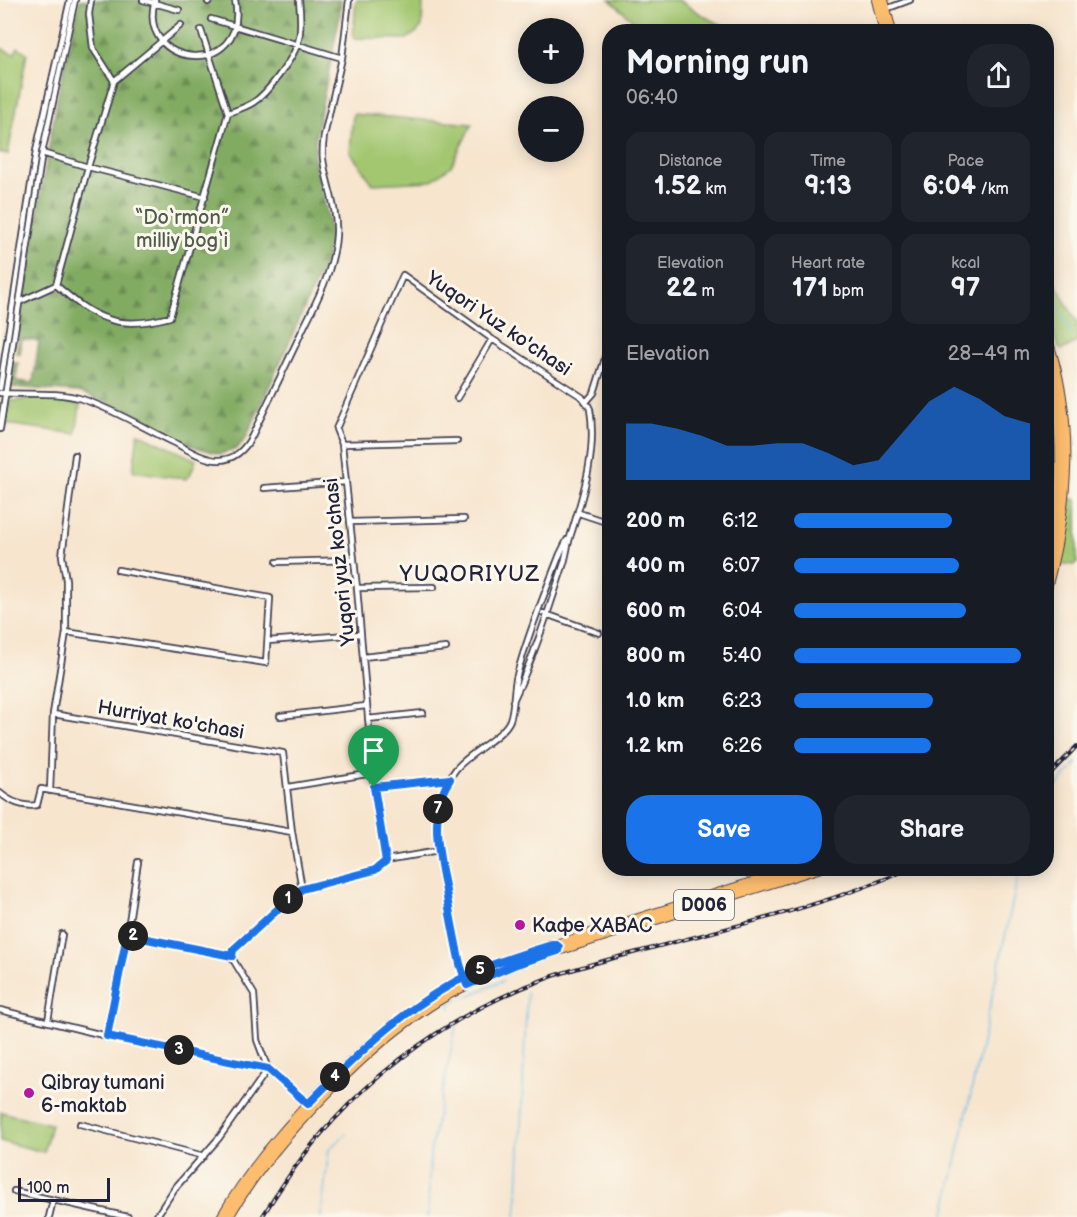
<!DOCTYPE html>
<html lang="en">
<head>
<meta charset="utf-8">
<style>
  body { margin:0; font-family:"Balsamiq Sans",sans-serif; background:#20242c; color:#f1f3f6; height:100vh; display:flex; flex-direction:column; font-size:22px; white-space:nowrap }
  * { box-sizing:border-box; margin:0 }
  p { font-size:20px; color:#9ea1a6 }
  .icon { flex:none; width:33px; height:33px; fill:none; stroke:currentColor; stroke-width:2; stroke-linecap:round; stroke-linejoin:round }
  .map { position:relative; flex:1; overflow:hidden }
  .drawer { position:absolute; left:602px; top:24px; width:452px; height:852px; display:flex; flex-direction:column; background:#171b24; border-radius:24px; box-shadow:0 3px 15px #0003 }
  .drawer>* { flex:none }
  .buttons { position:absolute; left:518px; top:18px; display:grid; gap:12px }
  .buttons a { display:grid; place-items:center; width:66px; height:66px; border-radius:50%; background:#171b24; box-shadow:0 3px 15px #0003; font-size:30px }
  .scale { position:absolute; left:18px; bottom:15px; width:92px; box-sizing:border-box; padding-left:6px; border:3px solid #22223b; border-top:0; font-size:16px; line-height:21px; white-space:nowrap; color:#22223b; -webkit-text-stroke:4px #fbf7ec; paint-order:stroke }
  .pin { position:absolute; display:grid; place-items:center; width:51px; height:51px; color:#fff; margin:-62px -26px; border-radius:50% 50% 50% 0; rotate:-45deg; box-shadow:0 0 6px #0007 }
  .pin .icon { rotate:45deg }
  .km { position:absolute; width:30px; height:30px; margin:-15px; border-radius:50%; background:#222; color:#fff; font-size:16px; line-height:30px; text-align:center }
  .round { display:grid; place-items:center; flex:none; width:63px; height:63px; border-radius:24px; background:#20242c }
  .overview { display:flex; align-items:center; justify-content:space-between; height:102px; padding:0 24px }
  h1 { font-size:33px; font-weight:800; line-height:45px }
  .metrics { display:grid; grid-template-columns:repeat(3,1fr); gap:9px; height:102px; padding:6px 24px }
  .metrics div { display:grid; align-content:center; border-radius:15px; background:#20242c; text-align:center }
  .metrics b { font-size:26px; font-weight:800 }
  .metrics small { font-size:16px; font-weight:400 }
  .metrics p { font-size:16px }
  .chart { height:168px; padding:12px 24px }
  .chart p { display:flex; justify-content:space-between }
  .chart svg { width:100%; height:108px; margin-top:6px; fill:#1a73e8; opacity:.7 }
  .primary-button { display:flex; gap:12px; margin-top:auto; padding:12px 24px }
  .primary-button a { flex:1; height:69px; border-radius:24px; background:#1a73e8; color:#fff; font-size:24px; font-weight:800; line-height:69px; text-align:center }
  .primary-button a+a { background:#20242c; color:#f1f3f6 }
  ul { padding:0 24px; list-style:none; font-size:20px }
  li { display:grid; grid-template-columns:96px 72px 1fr; align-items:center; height:45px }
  li i { height:15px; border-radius:8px; background:#1a73e8 }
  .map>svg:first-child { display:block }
  .grass { fill:#a3c66f; stroke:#627455; stroke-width:1.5 }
  .forest { fill:url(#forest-firs); stroke:#52664e; stroke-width:1.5 }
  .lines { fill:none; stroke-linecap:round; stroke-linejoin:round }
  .stream { stroke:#6bbee7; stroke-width:1.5 }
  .street-casing { stroke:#423f51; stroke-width:8 }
  .primary-casing { stroke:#423f51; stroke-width:10 }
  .street { stroke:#fff; stroke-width:4.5 }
  .primary { stroke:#fcbd6e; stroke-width:8 }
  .rail-casing { stroke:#22223b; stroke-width:4 }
  .rail { stroke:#fbf7ec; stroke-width:1.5; stroke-dasharray:4.5; stroke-linecap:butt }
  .route-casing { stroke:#fff; stroke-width:12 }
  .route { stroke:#1a73e8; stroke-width:8 }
  .poi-dot { fill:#b5179e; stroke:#fbf7ec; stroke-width:2 }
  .labels { text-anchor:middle; stroke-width:6; stroke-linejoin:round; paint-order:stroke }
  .shield { fill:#fbf7ec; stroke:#636270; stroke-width:1.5 }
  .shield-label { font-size:18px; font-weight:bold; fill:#22223b }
  .park-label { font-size:20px; fill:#4f5b4d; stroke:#fbf7ec }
  .street-label { font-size:20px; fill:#22223b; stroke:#fbf7ec }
  .poi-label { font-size:20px; fill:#22223b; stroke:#fbf7ec; text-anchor:start }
  .quarter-label { font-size:22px; letter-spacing:1.5px; fill:#22223b; stroke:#fbf7ec }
</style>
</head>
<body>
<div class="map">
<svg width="1077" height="1217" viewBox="0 0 1077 1217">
  <defs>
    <pattern id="forest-firs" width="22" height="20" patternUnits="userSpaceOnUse" patternTransform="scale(1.5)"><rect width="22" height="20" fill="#82ab62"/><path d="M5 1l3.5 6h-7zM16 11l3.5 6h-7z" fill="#6a8b52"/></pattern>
  </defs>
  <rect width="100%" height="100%" fill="#fbf7ec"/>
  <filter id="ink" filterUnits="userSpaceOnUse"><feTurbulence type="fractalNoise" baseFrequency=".0167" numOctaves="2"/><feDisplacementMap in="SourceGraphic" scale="12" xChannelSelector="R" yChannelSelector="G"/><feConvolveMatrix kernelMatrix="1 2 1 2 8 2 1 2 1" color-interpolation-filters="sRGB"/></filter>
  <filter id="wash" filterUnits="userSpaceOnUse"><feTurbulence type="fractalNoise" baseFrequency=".008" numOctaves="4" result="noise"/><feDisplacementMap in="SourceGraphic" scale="24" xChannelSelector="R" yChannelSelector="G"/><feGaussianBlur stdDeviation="1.35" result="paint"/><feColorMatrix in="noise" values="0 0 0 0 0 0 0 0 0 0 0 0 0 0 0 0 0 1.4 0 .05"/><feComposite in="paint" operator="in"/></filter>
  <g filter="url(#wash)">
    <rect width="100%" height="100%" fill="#f7e5ce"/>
    <path class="grass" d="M356 0H423L422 26 417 32 407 39 353 38Z
      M610 0H678L709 19 733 30V31H645Z
      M18 47 27 53 8 154 0 153V48L14 54Z
      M353 114 472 124 451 166 431 181 373 184 350 152Z
      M1046 266 1077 323V342L1062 350 1059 348 1046 312Z
      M33 396 71 402 80 405 76 434 7 424 9 400 18 401Z
      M138 433 196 460 191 473 187 479 133 471Z
      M1072 498 1077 501V563L1073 565 1059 563Z
      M1 1112 51 1124 44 1152 0 1141Z"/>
    <path class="forest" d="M80 0H341L340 15 316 134 314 160 328 217 330 246 322 269 246 438 236 449 220 454 189 445 132 412 79 392 11 387 14 363H18L16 381 33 383 39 341 22 339 20 354 16 353 39 205 58 95Z"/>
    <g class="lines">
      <path class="stream" d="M1046 284 1072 335
        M1046 798 1077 763
        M451 1009 449 1004 503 981
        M321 1217 329 1149 346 1134
        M428 1217 430 1153 456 1026
        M516 1217 518 1195 527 992
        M944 1217 1020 868"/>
    </g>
  </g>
  <g filter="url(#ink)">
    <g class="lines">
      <g class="street-casing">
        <path id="street" d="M91 0 89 14 93 48 114 81
          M143 0 179 10
          M155 0C135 69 250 80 235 0
          M208 2 210 0
          M886 9 910 0
          M211 19 342 58
          M228 113C237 110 247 107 254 102 263 96 271 86 277 78 300 48 303 38 299 0
          M42 153 88 167 205 197
          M56 285C71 298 88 313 108 319 127 326 151 322 170 317L228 113 201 30
          M19 302 56 285 88 167 114 81 181 25
          M0 388 36 151 70 0
          M0 393C27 395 56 391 82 399 113 409 144 428 173 442 187 449 205 461 220 460 236 459 245 449 252 436 268 402 285 368 301 333 316 302 334 270 336 235 338 209 326 184 323 159 322 151 323 144 324 136L342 58 349 0
          M457 398 492 339
          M586 402 594 393 609 346
          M0 429 42 153 75 0
          M342 444 457 441
          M264 488 346 482
          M579 513 609 523
          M350 522 464 519
          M277 562 354 560
          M357 588 434 587
          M543 613 599 633
          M66 632 266 663 270 598 118 570
          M268 641 360 634
          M363 657 446 648
          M53 714 283 753 292 832 302 889
          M280 716 366 706
          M368 719 423 713
          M288 787 373 773
          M374 787 450 779
          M50 791 53 714 66 632V580L62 556 75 455
          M0 793C9 801 24 808 37 805L41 789 292 832
          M386 860 374 787 357 588 342 444 336 429 403 275 492 339 582 397 588 405 590 409C597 451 584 492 572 531 568 542 567 552 564 563 549 609 534 657 513 701
          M127 935 232 956
          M465 980 460 964C455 940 450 916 446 892 438 849 427 807 456 769 469 753 504 736 510 720 515 706 513 689 517 675 528 633 545 593 560 554L567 540
          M0 1010 107 1036 268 1069 257 1040 254 994 232 958 231 954 233 950 290 898 302 889 376 870 386 860 438 851
          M48 1021 62 934
          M107 1036 127 935 138 862
          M80 1124 204 1156
          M14 1191 128 1217
          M49 1217 53 1200
          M156 1217 175 1188 219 1138 268 1069 308 1104"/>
      </g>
      <g class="primary-casing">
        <path id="primary" d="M876 0 884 32
          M884 0 892 32
          M1046 334C1077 421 1069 505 1046 593
          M1046 358C1065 432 1064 492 1046 566
          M221 1217C250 1167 288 1123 329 1082 386 1026 436 986 512 958L796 868
          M229 1217C258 1166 299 1121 341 1080 368 1053 397 1028 429 1007 456 989 484 977 514 965L821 868"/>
      </g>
      <use href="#street" class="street"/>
      <use href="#primary" class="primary"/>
      <g class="rail-casing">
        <path id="rail" d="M1046 778 1077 746
          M262 1217C283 1184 305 1150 332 1122 391 1058 464 1009 545 979 575 968 606 960 637 952 729 927 824 907 911 868"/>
      </g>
      <use href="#rail" class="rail"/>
    </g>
  </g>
  <g class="lines" filter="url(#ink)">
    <g class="route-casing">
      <path id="route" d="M374 787 386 861 375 870 302 889 290 898 233 950 232 956 127 935 107 1036 268 1069 308 1104C358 1053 411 1001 477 971 502 960 529 952 555 944L559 947 558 951 514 965 467 985 460 964C455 940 450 916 446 891 439 854 428 814 450 779L374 787"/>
    </g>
    <use href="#route" class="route"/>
  </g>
  <g class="poi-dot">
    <circle cx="520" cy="925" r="6"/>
    <circle cx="29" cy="1093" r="6"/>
  </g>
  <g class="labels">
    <rect class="shield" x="674" y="890" width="60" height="30" rx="4.5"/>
    <g class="shield-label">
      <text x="704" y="911">D006</text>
    </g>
    <g class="park-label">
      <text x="182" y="224">“Do‘rmon”<tspan x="182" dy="23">milliy bog‘i</tspan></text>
    </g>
    <g class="street-label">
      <text transform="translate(499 323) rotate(34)" y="7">Yuqori Yuz ko'chasi</text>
      <text transform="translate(339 562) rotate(-96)" y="7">Yuqori yuz ko'chasi</text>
      <text transform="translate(171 719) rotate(10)" y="7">Hurriyat ko'chasi</text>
    </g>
    <g class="poi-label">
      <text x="532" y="932">Кафе ХАВАС</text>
      <text x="41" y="1089">Qibray tumani<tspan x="41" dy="23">6-maktab</tspan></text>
    </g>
    <g class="quarter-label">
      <text x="470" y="581">YUQORIYUZ</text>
    </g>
  </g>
</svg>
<div class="buttons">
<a>+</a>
<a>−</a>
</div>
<div class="scale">100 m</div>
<div class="pin" style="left:374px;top:787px;background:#1e9e55"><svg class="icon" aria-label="arrive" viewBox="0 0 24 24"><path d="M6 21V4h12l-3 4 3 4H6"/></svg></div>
<b class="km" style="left:288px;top:899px">1</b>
<b class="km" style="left:133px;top:936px">2</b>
<b class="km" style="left:179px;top:1050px">3</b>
<b class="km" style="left:335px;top:1077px">4</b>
<b class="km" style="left:480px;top:970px">5</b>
<b class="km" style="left:438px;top:809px">7</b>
<section class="drawer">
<div class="overview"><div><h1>Morning run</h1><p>06:40</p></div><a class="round"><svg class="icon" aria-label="share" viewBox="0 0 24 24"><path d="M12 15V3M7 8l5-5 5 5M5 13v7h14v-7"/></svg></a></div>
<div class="metrics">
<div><p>Distance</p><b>1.52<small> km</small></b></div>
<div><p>Time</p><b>9:13</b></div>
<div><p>Pace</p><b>6:04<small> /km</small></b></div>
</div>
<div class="metrics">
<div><p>Elevation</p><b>22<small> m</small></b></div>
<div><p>Heart rate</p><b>171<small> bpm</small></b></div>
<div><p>kcal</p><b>97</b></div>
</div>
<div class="chart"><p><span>Elevation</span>28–49 m</p>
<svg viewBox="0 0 160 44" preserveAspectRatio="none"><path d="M0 44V21L10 21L20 23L30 26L40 30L50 30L60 29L70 29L80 33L90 38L100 36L110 24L120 12L130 6L140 11L150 18L160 21V44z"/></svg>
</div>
<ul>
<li><b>200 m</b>6:12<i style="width:67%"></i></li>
<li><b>400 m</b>6:07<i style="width:70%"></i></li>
<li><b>600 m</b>6:04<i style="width:73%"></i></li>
<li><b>800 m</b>5:40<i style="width:96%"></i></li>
<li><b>1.0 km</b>6:23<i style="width:59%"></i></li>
<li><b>1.2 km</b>6:26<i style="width:58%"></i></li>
</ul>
<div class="primary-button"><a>Save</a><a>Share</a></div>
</section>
</div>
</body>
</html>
